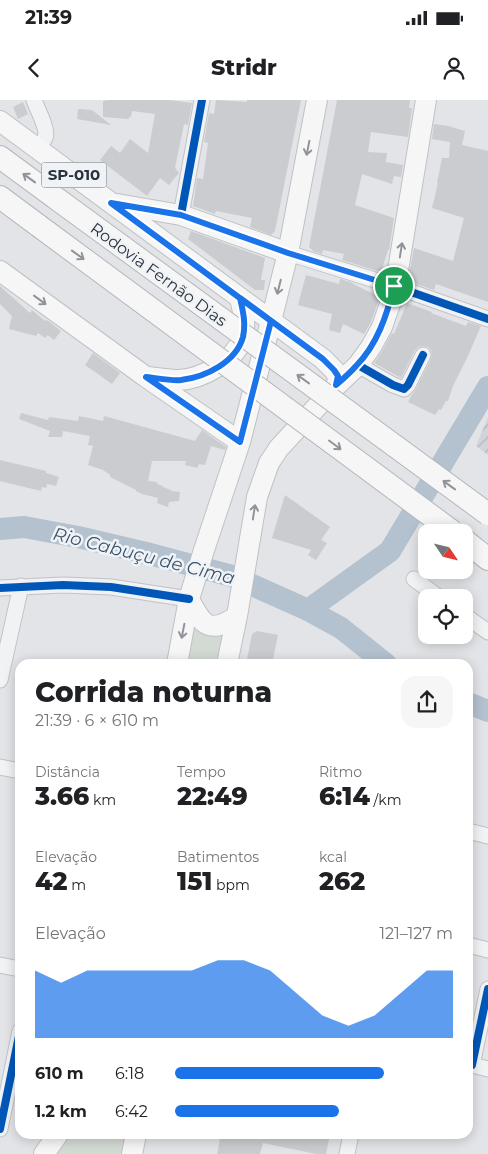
<!DOCTYPE html>
<html lang="pt">
<head>
<meta charset="utf-8">
<style>
  body { margin:0; font-family:Montserrat,sans-serif; background:#f6f6f6; color:#202124; height:100vh; display:flex; flex-direction:column; font-size:19px; white-space:nowrap }
  * { box-sizing:border-box; margin:0 }
  p { font-size:16px; color:#757577 }
  .icon { flex:none; width:28px; height:28px; fill:none; stroke:currentColor; stroke-width:2; stroke-linecap:round; stroke-linejoin:round }
  .map { position:relative; flex:1; overflow:hidden }
  .side { position:absolute; left:15px; top:559px; width:458px; height:480px; display:flex; flex-direction:column; background:#fff; border-radius:15px; box-shadow:0 2px 12px #0003 }
  .side>* { flex:none }
  .needle { width:32px; rotate:125deg }
  .buttons { position:absolute; left:418px; top:424px; display:grid; gap:10px }
  .buttons a { display:grid; place-items:center; width:55px; height:55px; border-radius:10px; background:#fff; box-shadow:0 2px 12px #0003; font-size:25px }
  .pin { position:absolute; display:grid; place-items:center; width:42px; height:42px; color:#fff; margin:-21px; border:2px solid #fff; border-radius:50%; box-shadow:0 1px 5px #0007 }
  .round { display:grid; place-items:center; flex:none; width:52px; height:52px; border-radius:15px; background:#f6f6f6 }
  .summary { display:flex; align-items:center; justify-content:space-between; height:85px; padding:0 20px }
  h1 { font-size:28px; font-weight:800; line-height:38px }
  .metrics { display:grid; grid-template-columns:repeat(3,1fr); gap:8px; height:85px; padding:5px 20px }
  .metrics div { display:grid; align-content:center }
  .metrics b { font-size:25px; font-weight:800 }
  .metrics small { font-size:14px; font-weight:400 }
  .metrics p { font-size:14px }
  .chart { height:140px; padding:10px 20px }
  .chart p { display:flex; justify-content:space-between }
  .chart svg { width:100%; height:90px; margin-top:5px; fill:#1a73e8; opacity:.7 }
  ul { padding:0 20px; list-style:none; font-size:16px }
  li { display:grid; grid-template-columns:80px 60px 1fr; align-items:center; height:38px }
  li i { height:12px; border-radius:6px; background:#1a73e8 }
  .status { display:flex; justify-content:space-between; align-items:center; height:35px; padding:0 25px; background:#fff; direction:ltr }
  .status svg { height:14px; fill:currentColor }
  header { display:flex; justify-content:space-between; align-items:center; height:65px; padding:0 20px; background:#fff; font-size:22px; font-weight:800 }
  .map>svg:first-child { display:block }
  .industrial { fill:url(#industrial-furrows) }
  .green { fill:#d3dad3 }
  .lines { fill:none; stroke-linecap:round; stroke-linejoin:round }
  .river { stroke:#b4c1ce; stroke-width:22 }
  .building { fill:#cbcccf }
  .minor-casing { stroke:#c1c2c5; stroke-width:17 }
  .major-casing { stroke:#bfc1c4; stroke-width:22 }
  .highway-casing { stroke:#b5b7bb; stroke-width:24 }
  .minor { stroke:#f1f2f4; stroke-width:15 }
  .major { stroke:#f6f6f6; stroke-width:20 }
  .highway { stroke:#f6f6f6; stroke-width:22 }
  .highway-bridge-casing { stroke:#b5b7bb; stroke-width:24; stroke-linecap:butt }
  .highway-bridge { stroke:#f6f6f6; stroke-width:22 }
  .cycleway-casing { stroke:#f0f3f6; stroke-width:11 }
  .cycleway { stroke:#0057b8; stroke-width:8 }
  .oneway { stroke:#90949a }
  .route-casing { stroke:#fff; stroke-width:10 }
  .route { stroke:#1a73e8; stroke-width:6 }
  .labels { text-anchor:middle; stroke-width:5; stroke-linejoin:round; paint-order:stroke }
  .shield { fill:#f0f3f6; stroke:#666c75; stroke-width:1 }
  .shield-label { font-size:15px; font-weight:bold; fill:#2b323e }
  .street-label { font-size:16px; fill:#2b323e; stroke:#f0f3f6 }
  .water-label { font-size:18px; font-style:italic; fill:#3a526d; stroke:#f0f3f6 }
</style>
</head>
<body>
<div class="status"><b>21:39</b><svg viewBox="0 0 49 12"><path d="M0 12V9h3v3zM5 12V6h3v6zM10 12V3h3v9zM15 12V0h3v12zM26 1h20v11H26zM47 4h2v5h-2z"/></svg></div>
<header><svg class="icon" aria-label="back" viewBox="0 0 24 24"><path d="M15 5l-7 7 7 7"/></svg>Stridr<svg class="icon" aria-label="person" viewBox="0 0 24 24"><circle cx="12" cy="8" r="4"/><path d="M4 21q1-7 8-7t8 7"/></svg></header>
<div class="map">
<svg width="488" height="1054" viewBox="0 0 488 1054">
  <defs>
    <pattern id="industrial-furrows" width="10" height="10" patternUnits="userSpaceOnUse" patternTransform="scale(1.25)"><rect width="10" height="10" fill="#d1d4da"/><path d="M-1 1l2-2M0 10L10 0M9 11l2-2" fill="none" stroke="#b4b6bc"/></pattern>
  </defs>
  <rect width="100%" height="100%" fill="#e2e4e7"/>
  <path class="industrial" d="M488 317V355L476 346Z"/>
  <path class="green" d="M191 519 228 530 222 564H183Z
    M61 1034H131L127 1054H48Z"/>
  <g class="lines">
    <path class="river" d="M0 429 24 427 78 437 146 453 232 476 308 510 341 528 386 564
      M308 510 390 451 488 287
      M468 603 488 611"/>
  </g>
  <path class="building" d="M109 0H169L192 3 188 25 184 24 175 68 179 73 169 85 160 78 147 96 100 60 111 46 120 53 130 39 148 53 155 14 132 11 131 17H129V19L103 17V1Z
    M216 0 247 2V0H301L275 131 271 135 250 127 252 118 216 111 215 114 193 106 197 78 203 79 208 43 204 42 209 13 214 14Z
    M337 0H410L409 8H412L408 37 371 32 368 52 387 53 386 62 403 65 401 77 394 76 392 84 362 74 355 105 394 118 389 150H388L381 172 342 160 344 154 323 150 322 154 313 151 309 147Z
    M23 2 28 14 18 19 13 7Z
    M78 9 92 10 111 25 77 19Z
    M434 24 448 26 465 31 462 45 488 51V202L436 184 434 190 416 184 409 174 414 148 453 161 464 118 432 108 438 83H437L442 58H449L450 42 432 39Z
    M191 131 265 158 261 180H265L264 190H255L188 139Z
    M306 175 339 184 340 179 353 183V184L380 197 371 222 364 234 343 224 340 233 329 230 332 214 298 205Z
    M0 186 30 213 32 210 45 221 47 220 61 231 54 240 48 235 45 238 38 233 36 236 9 229 12 216 0 204Z
    M407 203 432 212 431 213 466 226 468 222 481 226 467 258 453 286 448 301H446L441 310 439 309 435 315 408 302 411 296 416 289 431 259 432 254 431 250 428 247 422 246 418 247 415 250 401 278 374 263 381 253 392 233 394 234Z
    M93 253 120 273 112 284 85 265Z
    M21 313 48 320 49 317 78 321 79 316 103 321 104 316 195 341 202 330 226 347 225 350 211 346 205 365 199 364 197 368 185 365 186 361H152L148 381 157 382V384L163 386V387L171 390V391L180 392 179 401 169 402 168 407 157 403 158 398 142 394 136 391V390L110 377V375L103 370 88 365 93 346 88 345 90 336 63 331 62 337H48L50 331 19 319Z
    M0 360 46 371V373L59 377 56 386 47 384 46 388 42 387 41 391 0 381Z
    M285 395 330 427 321 440 327 443 316 460 308 455 311 450 272 438Z
    M257 531 278 535 272 564H257L251 563 247 559 252 534Z
    M221 1034H330L326 1054H316L263 1043 260 1054H217Z"/>
  <g class="lines">
    <g class="minor-casing">
      <path id="minor" d="M34 0C37 9 49 30 45 38 43 42 39 45 36 47
        M181 115 202 0
        M288 153 394 186 488 219
        M358 265 393 285 404 289 408 285 423 255
        M414 479 440 498
        M0 488 63 485 111 487 189 499
        M464 515 488 532
        M0 580 21 486
        M0 667 20 671
        M468 731 488 736
        M468 845 488 850
        M0 865 20 869
        M468 964 488 969
        M472 965 488 889
        M0 1029 20 931
        M347 1054 351 1034"/>
    </g>
    <g class="major-casing">
      <path id="major" d="M0 21 323 259 334 270 338 276 337 285
        M117 104 181 115 288 153
        M0 171 146 277 240 342
        M148 277C158 278 169 280 179 280 202 279 237 260 243 236 246 223 243 211 240 198
        M189 499C202 525 209 535 237 516
        M177 564 189 499 204 450 240 342 271 221 288 153 317 0
        M227 564 237 516 257 397 269 363 279 348 337 285 358 265 371 247 382 227 391 201 398 170 426 0
        M44 1054 58 1034
        M132 1054 136 1034"/>
    </g>
    <g class="highway-casing">
      <path id="highway" d="M0 57 57 99
        M0 97 39 126
        M464 440 488 459"/>
    </g>
    <use href="#minor" class="minor"/>
    <use href="#major" class="major"/>
    <use href="#highway" class="highway"/>
    <g class="highway-bridge-casing">
      <path id="highway-bridge" d="M57 99 488 414
        M39 126 453 432"/>
    </g>
    <use href="#highway-bridge" class="highway-bridge"/>
    <g class="cycleway-casing">
      <path id="cycleway" d="M181 115 202 0
        M288 153 394 186 488 219
        M358 265 393 285 404 289 408 285 423 255
        M0 488 63 485 111 487 189 499
        M472 965 488 889
        M0 1029 20 931"/>
    </g>
    <use href="#cycleway" class="cycleway"/>
  </g>
  <defs><path id="oneway-shaft" d="M-6 0H5M1.5-3L5.5 0L1.5 3" fill="none" stroke-width="1.6" stroke-linecap="round" stroke-linejoin="round" transform="scale(1.25)"/></defs>
  <g class="oneway">
    <use href="#oneway-shaft" transform="translate(308 48) rotate(101)"/>
    <use href="#oneway-shaft" transform="translate(29 78) rotate(-144)"/>
    <use href="#oneway-shaft" transform="translate(401 150) rotate(-81)"/>
    <use href="#oneway-shaft" transform="translate(78 155) rotate(36)"/>
    <use href="#oneway-shaft" transform="translate(279 187) rotate(104)"/>
    <use href="#oneway-shaft" transform="translate(40 200) rotate(36)"/>
    <use href="#oneway-shaft" transform="translate(303 279) rotate(-144)"/>
    <use href="#oneway-shaft" transform="translate(335 345) rotate(37)"/>
    <use href="#oneway-shaft" transform="translate(449 385) rotate(-144)"/>
    <use href="#oneway-shaft" transform="translate(254 412) rotate(-81)"/>
    <use href="#oneway-shaft" transform="translate(183 531) rotate(101)"/>
  </g>
  <g class="lines">
    <g class="route-casing">
      <path id="route" d="M394 186 288 153 181 115 111 103 271 221 240 342 146 277C157 278 170 281 181 280 206 277 236 262 243 237 246 223 243 211 240 198L323 259 334 270 338 276 336 285C343 279 350 273 356 266 377 245 387 215 394 186"/>
    </g>
    <use href="#route" class="route"/>
  </g>
  <g class="labels">
    <rect class="shield" x="41.5" y="62.5" width="65" height="25" rx="4"/>
    <g class="shield-label">
      <text x="74" y="80">SP-010</text>
    </g>
    <g class="street-label">
      <text transform="translate(159 174) rotate(36)" y="6">Rodovia Fernão Dias</text>
    </g>
    <g class="water-label">
      <text transform="translate(144 456) rotate(14)" y="6">Rio Cabuçu de Cima</text>
    </g>
  </g>
</svg>
<div class="buttons">
<a><svg class="needle" viewBox="-14 -14 28 28"><path d="M0-13l5 13h-10z" fill="#e53935"/><path d="M0 13l5-13h-10z" fill="#757577"/></svg></a>
<a><svg class="icon" aria-label="locate" viewBox="0 0 24 24"><circle cx="12" cy="12" r="6"/><path d="M12 2v4M12 18v4M2 12h4M18 12h4"/></svg></a>
</div>
<div class="pin" style="left:394px;top:186px;background:#1e9e55"><svg class="icon" aria-label="arrive" viewBox="0 0 24 24"><path d="M6 21V4h12l-3 4 3 4H6"/></svg></div>
<section class="side">
<div class="summary"><div><h1>Corrida noturna</h1><p>21:39 · 6 × 610 m</p></div><a class="round"><svg class="icon" aria-label="share" viewBox="0 0 24 24"><path d="M12 15V3M7 8l5-5 5 5M5 13v7h14v-7"/></svg></a></div>
<div class="metrics">
<div><p>Distância</p><b>3.66<small> km</small></b></div>
<div><p>Tempo</p><b>22:49</b></div>
<div><p>Ritmo</p><b>6:14<small> /km</small></b></div>
</div>
<div class="metrics">
<div><p>Elevação</p><b>42<small> m</small></b></div>
<div><p>Batimentos</p><b>151<small> bpm</small></b></div>
<div><p>kcal</p><b>262</b></div>
</div>
<div class="chart"><p><span>Elevação</span>121–127 m</p>
<svg viewBox="0 0 160 44" preserveAspectRatio="none"><path d="M0 44V11L10 17L20 11L30 11L40 11L50 11L60 11L70 6L80 6L90 11L100 22L110 33L120 38L130 33L140 22L150 11L160 11V44z"/></svg>
</div>
<ul>
<li><b>610 m</b>6:18<i style="width:75%"></i></li>
<li><b>1.2 km</b>6:42<i style="width:59%"></i></li>
</ul>
</section>
</div>
</body>
</html>
